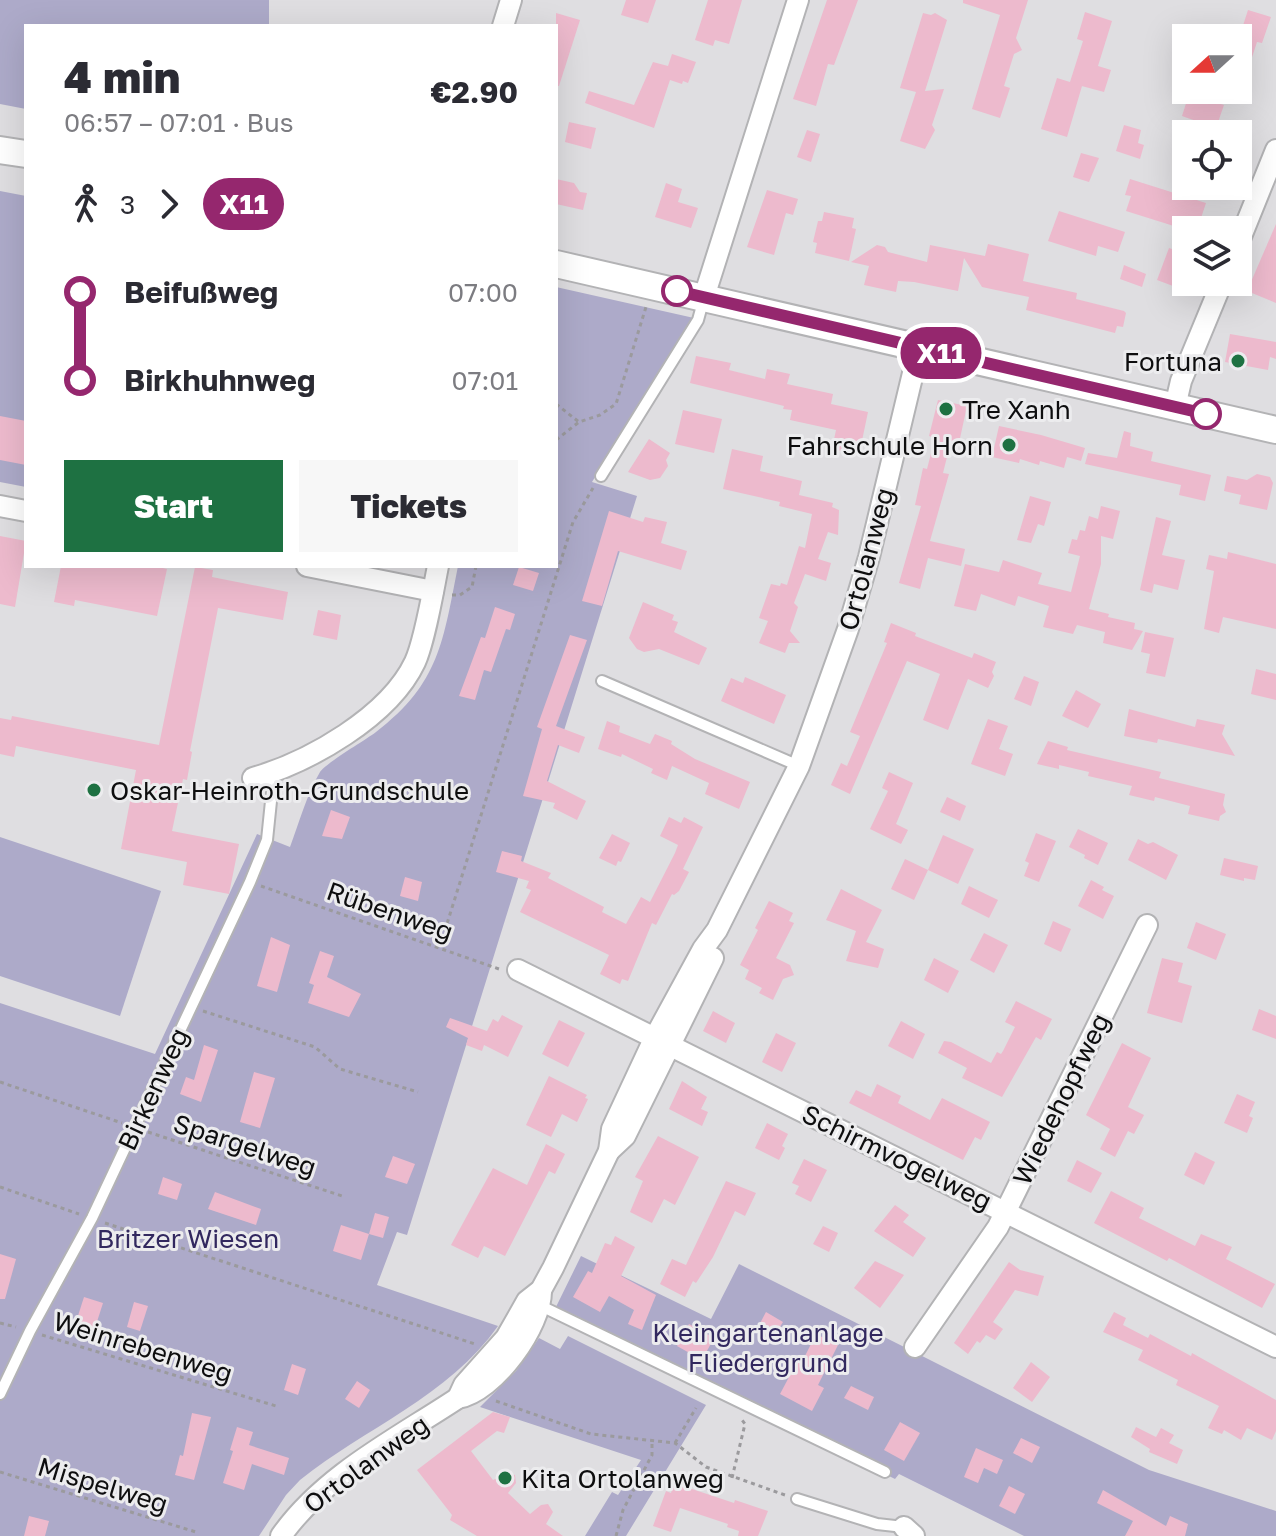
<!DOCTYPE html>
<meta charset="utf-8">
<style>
body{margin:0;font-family:"Golos Text",sans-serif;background:#f7f7f7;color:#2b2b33;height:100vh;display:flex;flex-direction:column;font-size:30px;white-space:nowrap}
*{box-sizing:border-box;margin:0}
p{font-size:26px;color:#7c7c81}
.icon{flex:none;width:44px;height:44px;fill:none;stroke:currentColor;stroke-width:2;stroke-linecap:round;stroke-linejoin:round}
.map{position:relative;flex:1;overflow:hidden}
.sheet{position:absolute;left:24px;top:24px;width:534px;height:544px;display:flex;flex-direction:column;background:#fff;border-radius:0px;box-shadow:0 8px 32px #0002}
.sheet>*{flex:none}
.badge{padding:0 16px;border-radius:26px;font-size:28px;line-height:52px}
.needle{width:52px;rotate:249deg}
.buttons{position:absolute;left:1172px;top:24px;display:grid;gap:16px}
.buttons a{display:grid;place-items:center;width:80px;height:80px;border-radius:0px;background:#fff;box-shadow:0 8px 32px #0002;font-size:40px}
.map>.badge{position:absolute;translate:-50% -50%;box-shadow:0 0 0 4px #fff}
.legs{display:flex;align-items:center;gap:12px;height:88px;padding:0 40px;font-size:26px}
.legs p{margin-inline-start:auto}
.summary{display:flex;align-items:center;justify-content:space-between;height:136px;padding:0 40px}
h1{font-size:44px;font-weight:800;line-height:60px}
.button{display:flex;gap:16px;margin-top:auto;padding:16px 40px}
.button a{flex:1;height:92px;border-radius:0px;background:#1e7142;color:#fff;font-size:32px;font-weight:800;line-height:92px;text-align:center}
.button a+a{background:#f7f7f7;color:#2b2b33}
ul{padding:0 40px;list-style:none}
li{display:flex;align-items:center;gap:28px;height:88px;font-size:30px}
li i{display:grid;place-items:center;width:12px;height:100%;margin:0 10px;background:currentColor}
li i::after{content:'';width:20px;height:20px;margin:-10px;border:6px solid;border-radius:50%;background:#fff}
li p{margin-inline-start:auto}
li:first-child i{background:linear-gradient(#0000 50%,currentColor 0)}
li:last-child i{background:linear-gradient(currentColor 50%,#0000 0)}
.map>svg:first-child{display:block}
.green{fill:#adaac9}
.building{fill:#edbacd}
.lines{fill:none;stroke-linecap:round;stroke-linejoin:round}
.service-casing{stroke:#b3b3b5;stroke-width:14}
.minor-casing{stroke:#b3b3b5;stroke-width:24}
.tertiary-casing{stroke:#b3b3b5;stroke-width:30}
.path{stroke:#9b9a9d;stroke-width:3;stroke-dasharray:4 4;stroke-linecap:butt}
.service{stroke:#fff;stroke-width:10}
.minor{stroke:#fff;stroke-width:20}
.tertiary{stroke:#fff;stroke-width:26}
.line-1-casing{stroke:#fff;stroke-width:18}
.line-1{stroke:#95276e;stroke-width:12}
.stop-1-dot{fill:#fff;stroke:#95276e;stroke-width:4}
.poi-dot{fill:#1e7142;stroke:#ececee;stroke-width:3}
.labels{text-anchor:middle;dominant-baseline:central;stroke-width:6;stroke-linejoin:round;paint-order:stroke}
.poi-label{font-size:26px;fill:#0e0e0f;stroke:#ececee;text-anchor:start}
.street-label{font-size:26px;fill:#0e0e0f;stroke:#ececee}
.park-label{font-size:26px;fill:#32285f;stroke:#ececee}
</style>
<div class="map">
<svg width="1276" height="1536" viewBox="0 0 1276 1536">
<rect width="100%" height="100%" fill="#dfdee1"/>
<g class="green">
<polygon points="0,0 269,0 269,26 26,26 26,109 0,104"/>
<polygon points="0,191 26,196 26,487 0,482"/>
<path d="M 556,287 L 694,318 L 592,482 L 637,496 L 407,1235 L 397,1232 L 377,1285 L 498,1326 C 449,1396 365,1428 300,1480 L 286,1495 L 259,1536 L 0,1536 L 0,1003 L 155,1054 L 257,834 L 290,847 C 299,823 307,794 320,772 C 326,763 364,741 376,732 C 440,683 443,641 458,566 L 556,566 Z"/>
<polygon points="0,837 161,891 120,1016 0,976"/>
<polygon points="581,1256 711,1319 739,1264 1149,1470 1276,1511 1276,1536 1024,1536 899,1474 895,1479 555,1309"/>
<polygon points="568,1336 706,1405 626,1536 585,1536 612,1492 618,1495 641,1460 480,1407 516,1371 539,1338 560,1349"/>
</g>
<g class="building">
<polygon points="626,0 656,0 648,23 621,15"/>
<polygon points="708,0 742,0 729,44 715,40 713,46 695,40"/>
<polygon points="827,0 858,0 834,65 828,64 816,106 793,99"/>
<polygon points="963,0 1028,0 1016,38 1022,50 1014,54 1004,86 1010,88 1000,118 972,109 1000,15 963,3"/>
<polygon points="1248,10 1271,17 1262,43 1257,42 1241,91 1238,91 1238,41"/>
<polygon points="1085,12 1112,21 1098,66 1111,70 1104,92 1078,85 1082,86 1067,137 1041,129 1057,78 1070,82 1083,41 1077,39"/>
<polygon points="556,13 580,20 559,86 556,86"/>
<polygon points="923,13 931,15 935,13 947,20 925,91 944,89 932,125 935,130 925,149 900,141 916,92 900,88"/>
<polygon points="672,54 696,62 688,83 683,81 682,84 670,80 654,128 585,103 589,91 634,105 653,62 668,66"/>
<polygon points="1189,94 1224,105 1216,128 1182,116"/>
<polygon points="569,122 596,128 591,149 565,142"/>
<polygon points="1124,125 1141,130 1138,143 1144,145 1140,159 1116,151"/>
<polygon points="807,130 820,134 811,162 797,157"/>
<polygon points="1081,153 1099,158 1089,182 1073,177"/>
<polygon points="556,179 574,183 580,192 587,193 583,210 556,204"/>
<polygon points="1130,179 1206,203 1197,230 1176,230 1177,227 1126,211 1131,196 1125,195"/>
<polygon points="666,183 682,189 678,202 698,208 691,228 655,217"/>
<polygon points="767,190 798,199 793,215 786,213 774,255 747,247"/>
<polygon points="1059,211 1125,232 1118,252 1098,246 1096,256 1048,241"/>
<polygon points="824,212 854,218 852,228 856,229 849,261 815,253 817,243 813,242 818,221 822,221"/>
<polygon points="1276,224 1276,303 1247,291"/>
<polygon points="988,244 1029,254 1023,281 1077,293 1076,299 1124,311 1126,313 1123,327 1117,326 1115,333 1026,310 1029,297 982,287 964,258 958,291 914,282 898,281 896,292 864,285 869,266 851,262 877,245 885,247 888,252 927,262 930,245 985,256"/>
<polygon points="1169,248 1186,254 1186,284 1176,280 1173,286 1157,280"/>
<polygon points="1124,265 1146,274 1142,287 1120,279"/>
<polygon points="1230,334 1276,342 1276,359 1270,357 1268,370 1225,362"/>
<polygon points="696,356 731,363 729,370 765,379 767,369 790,374 787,384 833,394 831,404 868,412 859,455 832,449 836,430 790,420 792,410 783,409 784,406 690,383"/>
<polygon points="938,400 967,406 959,443 951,441 943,473 949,474 930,541 965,549 961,566 928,558 920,589 899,583 921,506 915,505 923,468 927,469 935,438 929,436"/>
<polygon points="683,410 722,419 714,453 675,444"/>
<polygon points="0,416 26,421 26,465 0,460"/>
<polygon points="999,426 1041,435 1085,448 1081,461 1067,457 1064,468 1040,461 1039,465 1020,459 1019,463 992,457"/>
<polygon points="1124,431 1131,433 1130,446 1153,452 1151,461 1211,475 1205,501 1179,495 1181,485 1085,464 1088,453 1117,458"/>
<polygon points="649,439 670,453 666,460 668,466 660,478 650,480 628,472"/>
<polygon points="732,449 763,456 760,471 802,481 799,495 833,503 832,507 839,510 838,535 828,532 818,559 831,563 826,581 805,574 794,603 798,607 790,631 800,643 789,643 785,653 759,643 768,621 759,618 771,584 780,586 781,583 787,585 799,546 805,548 812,514 779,506 780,502 723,489"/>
<polygon points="1257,474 1270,477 1273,483 1267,510 1239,504 1241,495 1224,491 1227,476 1247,480"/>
<polygon points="1030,496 1051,502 1044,526 1038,524 1031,543 1017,540"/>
<polygon points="1101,506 1120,511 1113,539 1101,536 1101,564 1089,609 1109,614 1108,617 1135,623 1134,629 1143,631 1132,650 1103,643 1105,632 1077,625 1073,634 1043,627 1049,606 1018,596 1015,606 981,594 976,611 954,606 965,564 999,572 1003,560 1042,573 1038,584 1071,592 1080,556 1068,553 1072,539 1077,540 1080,530 1085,531 1089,516 1098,519"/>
<polygon points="609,511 643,522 645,517 667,522 661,543 687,551 681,570 618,551 602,606 582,601"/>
<polygon points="1156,517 1171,521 1162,555 1185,560 1178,590 1154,584 1152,593 1140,590"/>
<polygon points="0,536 26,541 15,607 0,604"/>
<polygon points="1228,552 1276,564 1276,629 1223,617 1219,633 1204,629 1214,571 1206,569 1209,555 1227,559"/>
<polygon points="61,566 154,566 167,569 157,616 75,600 74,606 54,602"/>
<polygon points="195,567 213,570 212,577 288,592 283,620 218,608 190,751 192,752 187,780 183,779 172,831 239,844 229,894 183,885 187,862 121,849 136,770 16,746 14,757 0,754 0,718 11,720 12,716 159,745"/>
<polygon points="519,567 539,573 533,591 513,585"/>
<polygon points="643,602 674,615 672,620 678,622 674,632 707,648 699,665 659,649 644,652 637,649 629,638"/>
<polygon points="495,607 515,614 510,630 506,629 491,672 484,670 475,700 459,696 481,637 485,638"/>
<polygon points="318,610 341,615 337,640 313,635"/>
<polygon points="891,623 916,633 915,636 972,658 974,653 996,662 992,672 994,676 988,688 968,679 948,730 923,720 940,674 907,661 850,794 831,785 841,763 847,766 860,736 850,732 887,643 884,642"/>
<polygon points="1145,632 1174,638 1165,677 1146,673 1150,654 1141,652"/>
<polygon points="570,635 587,640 556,726 585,737 579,753 558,745 547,781 586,801 577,820 553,808 555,803 523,796 542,729 537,727"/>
<polygon points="1256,669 1276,674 1276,700 1251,694"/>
<polygon points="1024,676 1039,682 1031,706 1014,699"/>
<polygon points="745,677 786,695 774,724 721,701 731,678 743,683"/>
<polygon points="1076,690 1101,704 1088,728 1062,716"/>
<polygon points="1129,709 1195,727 1197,719 1225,725 1222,734 1235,756 1158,739 1157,743 1124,736"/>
<polygon points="988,719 1008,726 999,749 1013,754 1005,776 971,764"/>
<polygon points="607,721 620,726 619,732 650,744 655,734 672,741 671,744 695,759 750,782 739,809 705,794 709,783 672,766 667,780 651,773 653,769 622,754 621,757 598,749"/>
<polygon points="1048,741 1068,747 1067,750 1161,772 1159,778 1225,794 1223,805 1226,812 1220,816 1219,821 1188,814 1190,806 1155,797 1154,801 1129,795 1132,786 1088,776 1089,772 1059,765 1059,769 1037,764"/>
<polygon points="889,772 913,783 896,824 908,830 901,844 870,829 888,791 882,788"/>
<polygon points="947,797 966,806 960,821 940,812"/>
<polygon points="331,810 350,817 342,839 322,836"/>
<polygon points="669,817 681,823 684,817 703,827 683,869 689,872 679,891 674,895 672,894 656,925 652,923 628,981 622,979 620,984 600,974 609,955 520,912 531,890 526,888 529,881 496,872 502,851 522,856 521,861 551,873 548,878 604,907 602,912 626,924 641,897 650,902 675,853 678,845 660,836"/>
<polygon points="1078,829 1108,843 1098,865 1084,858 1085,855 1069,847"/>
<polygon points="1036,833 1056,841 1039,882 1024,876 1029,863 1025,861"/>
<polygon points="612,834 630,843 621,862 618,861 616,866 599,858"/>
<polygon points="943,835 974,849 958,884 928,870 914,900 891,889 905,859 928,870"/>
<polygon points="1138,839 1148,844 1153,842 1178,855 1166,880 1128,860"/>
<polygon points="1224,858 1258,866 1255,880 1244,878 1244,881 1220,875"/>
<polygon points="405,877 422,882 418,901 400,896"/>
<polygon points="1091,880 1104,887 1102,890 1114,896 1103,919 1078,906"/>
<polygon points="969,886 998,900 989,918 961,904"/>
<polygon points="841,889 882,910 866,942 884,949 878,968 846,961 856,931 826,920"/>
<polygon points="769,901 793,913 789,921 794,923 776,958 790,965 794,975 783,979 773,1000 759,993 762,988 745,979 749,970 740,965 758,930 755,928"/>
<polygon points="1053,921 1071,929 1061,952 1044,944"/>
<polygon points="1196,922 1226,934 1216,960 1187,948"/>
<polygon points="984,933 1008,945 994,973 970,960"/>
<polygon points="271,937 290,945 277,992 257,986"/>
<polygon points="320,951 334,956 327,977 361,994 349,1017 308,1003 314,985 309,983"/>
<polygon points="934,958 959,971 948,993 924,980"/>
<polygon points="1162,958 1183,963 1178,982 1192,986 1182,1023 1147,1013"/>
<polygon points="1016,1001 1052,1019 1041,1040 1036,1037 1002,1097 962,1078 967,1068 938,1053 944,1041 951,1042 991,1063 997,1052 1001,1054 1003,1051 1015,1027 1005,1022"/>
<polygon points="1259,1009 1276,1016 1276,1039 1252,1030"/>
<polygon points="713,1011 735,1023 726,1043 703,1031"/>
<polygon points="502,1015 523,1026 508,1057 484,1045 482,1051 466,1045 468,1038 446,1027 450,1018 487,1031 493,1019 498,1022"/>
<polygon points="559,1020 585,1033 568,1067 542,1054"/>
<polygon points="901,1021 925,1034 913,1059 888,1046"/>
<polygon points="776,1033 796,1043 782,1072 762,1062"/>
<polygon points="1122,1043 1151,1058 1128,1107 1144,1115 1134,1134 1128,1131 1115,1157 1100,1149 1110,1129 1086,1115"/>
<polygon points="204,1045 218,1050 201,1102 180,1094 186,1077 194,1080"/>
<polygon points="254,1072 275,1078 260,1128 240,1122"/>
<polygon points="549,1076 587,1095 585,1098 588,1099 577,1122 562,1114 551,1137 526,1125"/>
<polygon points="682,1081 707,1097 701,1109 708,1112 702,1126 669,1109"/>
<polygon points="877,1084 901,1096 898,1103 930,1120 942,1098 990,1122 981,1140 975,1137 963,1160 849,1103 856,1090 871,1097"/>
<polygon points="1237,1094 1255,1102 1249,1116 1253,1118 1247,1133 1224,1123"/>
<polygon points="767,1123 788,1134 782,1146 785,1148 779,1160 755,1148"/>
<polygon points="658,1136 699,1157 675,1205 664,1199 652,1223 630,1212 643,1181 635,1177"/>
<polygon points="546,1144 565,1154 555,1174 549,1171 505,1256 484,1246 478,1258 451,1245 493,1168 527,1185"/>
<polygon points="1195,1152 1215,1162 1204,1185 1184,1175"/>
<polygon points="393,1156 415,1164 407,1184 385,1177"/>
<polygon points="804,1159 827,1170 811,1202 795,1194 799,1186 792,1183"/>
<polygon points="1077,1160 1102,1173 1091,1193 1067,1181"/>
<polygon points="163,1177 182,1184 177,1200 158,1194"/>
<polygon points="726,1181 756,1193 745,1216 735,1211 713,1257 696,1283 693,1281 685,1297 660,1284 672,1259 686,1265"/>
<polygon points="1111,1191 1144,1208 1139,1218 1195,1246 1201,1234 1232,1247 1226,1259 1275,1284 1262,1308 1169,1258 1167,1261 1094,1223"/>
<polygon points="215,1192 261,1209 256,1225 208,1209"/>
<polygon points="895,1205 909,1215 903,1222 926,1238 913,1257 874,1231"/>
<polygon points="375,1213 389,1217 383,1238 369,1234"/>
<polygon points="341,1225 369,1234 361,1260 333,1251"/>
<polygon points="823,1226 838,1233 829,1252 813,1244"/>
<polygon points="615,1236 635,1247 621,1276 656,1295 642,1330 628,1324 634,1310 609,1296 600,1312 573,1297 588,1271 592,1273 605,1243 611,1245"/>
<polygon points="0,1254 16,1259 5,1299 0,1299"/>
<polygon points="875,1261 904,1275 880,1308 854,1288"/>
<polygon points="1009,1262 1020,1270 1044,1276 1038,1296 1015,1290 993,1322 1003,1329 995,1340 986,1335 980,1343 977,1341 968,1354 954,1343"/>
<polygon points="84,1297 103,1303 95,1328 76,1322"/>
<polygon points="134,1302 148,1306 140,1331 127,1327"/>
<polygon points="766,1312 783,1322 773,1338 757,1329"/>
<polygon points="1114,1312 1126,1318 1123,1325 1148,1338 1150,1334 1191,1356 1192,1353 1276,1400 1276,1431 1272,1440 1247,1428 1241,1440 1224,1430 1222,1434 1208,1428 1219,1406 1176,1385 1178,1380 1138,1360 1143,1350 1103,1332"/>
<polygon points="689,1324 714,1338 702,1360 677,1346"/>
<polygon points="816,1334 838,1345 818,1385 824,1388 812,1411 780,1394 797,1362 801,1364"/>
<polygon points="1031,1362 1050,1377 1032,1402 1013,1388"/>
<polygon points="292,1364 306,1369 298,1395 284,1390"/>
<polygon points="357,1381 370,1390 359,1408 345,1399"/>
<polygon points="851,1386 874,1397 868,1410 844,1398"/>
<polygon points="493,1412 510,1417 504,1433 497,1431 471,1451 493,1480 508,1473 515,1475 516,1483 508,1493 530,1514 541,1505 548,1504 553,1512 546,1524 563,1536 477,1536 450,1520 452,1515 417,1470"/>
<polygon points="192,1413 211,1417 194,1480 175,1475 180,1455 183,1456"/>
<polygon points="900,1422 920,1433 904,1461 884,1450"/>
<polygon points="237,1427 253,1432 249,1445 289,1458 284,1475 252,1464 244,1490 223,1483 233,1451 230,1450"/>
<polygon points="1136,1427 1156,1437 1161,1428 1174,1435 1169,1443 1183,1450 1177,1464 1149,1452 1150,1449 1131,1437"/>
<polygon points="1021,1438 1040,1447 1032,1463 1013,1453"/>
<polygon points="976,1448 1003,1460 997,1474 984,1468 978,1483 964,1477"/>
<polygon points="674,1483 734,1503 735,1500 768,1511 758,1536 738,1536 739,1531 727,1527 728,1524 680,1508 671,1532 653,1526 666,1491 671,1493"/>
<polygon points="1009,1486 1025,1494 1015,1514 999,1506"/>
<polygon points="1103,1490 1166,1526 1170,1516 1188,1524 1185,1536 1125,1536 1133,1521 1097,1503"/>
<polygon points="29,1516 49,1521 45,1536 24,1536"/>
</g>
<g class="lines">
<defs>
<g id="service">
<polyline points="601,476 698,320 704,298"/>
<polyline points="602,681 799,766"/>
<polyline points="541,1306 885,1472"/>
<polyline points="0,1394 30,1331 92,1218 250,882 267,840 274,772"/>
<polyline points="797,1499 877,1524 904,1527"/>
</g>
<g id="minor">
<polyline points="503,26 511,0"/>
<polyline points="1238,244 1276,150"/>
<polyline points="704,297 798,0"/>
<polyline points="1175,407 1181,381 1222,282"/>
<polyline points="0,506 26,511"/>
<polyline points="307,566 433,591"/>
<path d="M 253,778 C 309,762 389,717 415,662 C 425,640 433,591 438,566"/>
<polyline points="518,970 1276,1347"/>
<polyline points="609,1151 625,1136 713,958"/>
<polyline points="915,1347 998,1227 1147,925"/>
<polyline points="458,1398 464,1385 506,1338 527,1301 541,1290 553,1268 609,1151 612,1129 655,1037 703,949 717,930 799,766 848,629 869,557 919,348"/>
<polyline points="904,1527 914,1536"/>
<path d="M 281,1536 C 324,1475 396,1439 458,1398 C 494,1392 542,1326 541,1290"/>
</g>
<g id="tertiary">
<polyline points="0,150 26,154"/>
<polyline points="556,264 1276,430"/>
</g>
</defs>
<use href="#service" class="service-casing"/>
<use href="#minor" class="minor-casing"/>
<use href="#tertiary" class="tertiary-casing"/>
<g class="path">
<polyline points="556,404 579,422"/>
<polyline points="556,440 579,422 600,415 616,404 646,307"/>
<polyline points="452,595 460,595 472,587 476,566"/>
<polyline points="261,886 499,969"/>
<polyline points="440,946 573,522 593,488"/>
<polyline points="203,1011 315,1047 340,1069 418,1092"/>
<polyline points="0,1082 122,1123"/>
<polyline points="148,1132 342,1196"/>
<polyline points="0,1187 79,1214"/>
<polyline points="105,1223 475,1344"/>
<polyline points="0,1323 16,1327"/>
<polyline points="42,1335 276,1406"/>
<polyline points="496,1401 591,1434 675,1443 706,1467 785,1495"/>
<polyline points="675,1443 696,1408"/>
<polyline points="0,1472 196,1532"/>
<polyline points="732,1478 745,1424 742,1420"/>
<polyline points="616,1536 623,1510 652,1455 652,1441"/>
</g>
<use href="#service" class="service"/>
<use href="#minor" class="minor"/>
<use href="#tertiary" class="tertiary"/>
</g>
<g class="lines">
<defs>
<polyline id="line-1" points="677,291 1206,414"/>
</defs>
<use href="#line-1" class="line-1-casing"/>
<use href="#line-1" class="line-1"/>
</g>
<g class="stop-1-dot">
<circle cx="677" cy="291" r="14"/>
<circle cx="1206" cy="414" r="14"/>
</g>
<g class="poi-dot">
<circle cx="1238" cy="361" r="8"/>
<circle cx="946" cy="409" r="8"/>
<circle cx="1009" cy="445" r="8"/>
<circle cx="94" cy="790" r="8"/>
<circle cx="505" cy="1478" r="8"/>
</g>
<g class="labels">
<g class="poi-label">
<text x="1222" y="361" text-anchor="end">Fortuna</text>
<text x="962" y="409">Tre Xanh</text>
<text x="993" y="445" text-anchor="end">Fahrschule Horn</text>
<text x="110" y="790">Oskar-Heinroth-Grundschule</text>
<text x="521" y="1478">Kita Ortolanweg</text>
</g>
<g class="street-label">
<text transform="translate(866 559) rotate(-75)">Ortolanweg</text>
<text transform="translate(390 911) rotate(19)">Rübenweg</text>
<text transform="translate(153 1089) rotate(-65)">Birkenweg</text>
<text transform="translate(1061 1099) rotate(-64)">Wiedehopfweg</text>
<text transform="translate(245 1145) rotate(18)">Spargelweg</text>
<text transform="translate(897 1157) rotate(26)">Schirmvogelweg</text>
<text transform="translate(143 1347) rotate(17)">Weinrebenweg</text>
<text transform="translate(366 1464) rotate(-36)">Ortolanweg</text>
<text transform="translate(103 1485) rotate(17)">Mispelweg</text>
</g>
<g class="park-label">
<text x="188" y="1238">Britzer Wiesen</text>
<text x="768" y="1332">Kleingartenanlage<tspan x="768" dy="30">Fliedergrund</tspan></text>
</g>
</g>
</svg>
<div class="buttons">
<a><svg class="needle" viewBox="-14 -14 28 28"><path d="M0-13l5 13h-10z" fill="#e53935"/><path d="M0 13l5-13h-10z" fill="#7c7c81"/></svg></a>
<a><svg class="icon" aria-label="locate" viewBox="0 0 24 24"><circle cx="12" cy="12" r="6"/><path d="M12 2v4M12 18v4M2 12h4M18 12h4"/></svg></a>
<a><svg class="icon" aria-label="layers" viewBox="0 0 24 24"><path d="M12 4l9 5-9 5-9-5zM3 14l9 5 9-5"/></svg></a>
</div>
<b class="badge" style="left:941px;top:353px;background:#95276e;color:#fff">X11</b>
<section class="sheet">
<div class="summary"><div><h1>4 min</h1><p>06:57 – 07:01 · Bus</p></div><b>€2.90</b></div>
<div class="legs"><svg class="icon" aria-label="walk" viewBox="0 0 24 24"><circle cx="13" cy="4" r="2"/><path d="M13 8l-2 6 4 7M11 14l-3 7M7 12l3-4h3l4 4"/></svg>3<svg class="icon" aria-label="forward" viewBox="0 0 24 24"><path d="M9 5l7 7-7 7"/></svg><b class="badge" style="background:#95276e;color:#fff">X11</b></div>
<ul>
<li><i style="color:#95276e"></i><b>Beifußweg</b><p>07:00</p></li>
<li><i style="color:#95276e"></i><b>Birkhuhnweg</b><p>07:01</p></li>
</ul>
<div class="button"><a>Start</a><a>Tickets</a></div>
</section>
</div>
